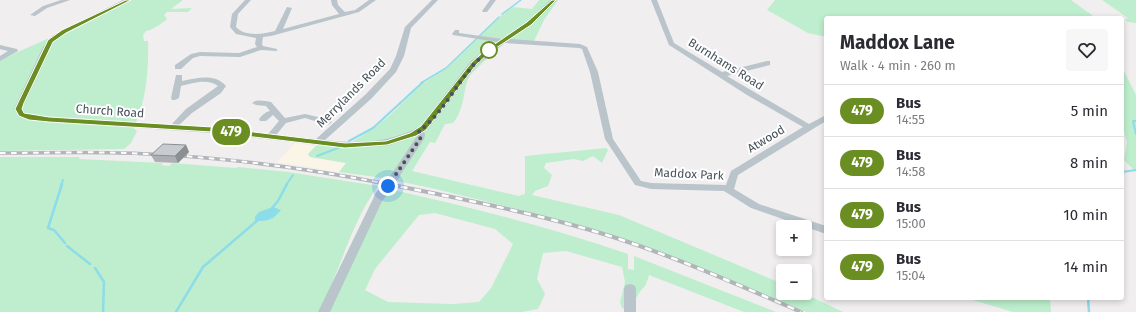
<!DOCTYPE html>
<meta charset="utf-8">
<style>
body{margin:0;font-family:"Fira Sans",sans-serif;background:#f7f7f7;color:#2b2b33;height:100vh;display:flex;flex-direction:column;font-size:15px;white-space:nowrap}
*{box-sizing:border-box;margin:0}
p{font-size:13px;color:#7c7c81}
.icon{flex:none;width:22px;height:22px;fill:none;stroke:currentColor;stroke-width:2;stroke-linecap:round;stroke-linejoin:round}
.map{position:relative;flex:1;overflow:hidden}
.details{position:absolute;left:824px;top:16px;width:300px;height:284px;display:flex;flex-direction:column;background:#fff;border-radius:4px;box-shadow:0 2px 6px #0003}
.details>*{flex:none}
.badge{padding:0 8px;border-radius:13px;font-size:14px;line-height:26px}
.buttons{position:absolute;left:776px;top:220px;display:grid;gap:8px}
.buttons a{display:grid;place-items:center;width:36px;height:36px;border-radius:4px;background:#fff;box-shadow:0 2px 6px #0003;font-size:20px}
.you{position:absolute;width:20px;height:20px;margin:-10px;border:3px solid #fff;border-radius:50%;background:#1a73e8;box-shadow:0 0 0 6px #1a73e833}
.map>.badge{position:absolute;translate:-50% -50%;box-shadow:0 0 0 2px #fff}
.round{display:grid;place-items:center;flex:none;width:42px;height:42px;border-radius:4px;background:#f7f7f7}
.headline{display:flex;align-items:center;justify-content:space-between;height:68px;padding:0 16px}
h1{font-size:19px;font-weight:700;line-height:30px}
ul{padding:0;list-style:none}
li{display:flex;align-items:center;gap:12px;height:52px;padding:0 16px;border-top:1px solid #e1e1e2}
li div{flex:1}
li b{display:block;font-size:15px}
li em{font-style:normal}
li .badge{min-width:44px;font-weight:700;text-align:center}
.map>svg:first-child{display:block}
.commercial{fill:#fbf5e8}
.green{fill:#beeecd;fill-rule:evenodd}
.water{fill:#8cdce9}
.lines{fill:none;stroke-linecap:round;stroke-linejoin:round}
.stream-far2{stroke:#8cdce9;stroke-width:1.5}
.stream-far1{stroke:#8cdce9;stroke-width:2}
.stream{stroke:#8cdce9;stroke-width:2.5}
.minor{fill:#bac4cb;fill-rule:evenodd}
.rail-far1-casing{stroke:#b1b4b9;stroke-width:3.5}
.rail-casing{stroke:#b1b4b9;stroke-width:4}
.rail-far1{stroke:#fff;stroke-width:2;stroke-dasharray:5.5;stroke-linecap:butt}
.rail{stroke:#fff;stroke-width:2.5;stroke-dasharray:7;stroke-linecap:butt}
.minor-bridge-far1{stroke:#bac4cb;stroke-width:8}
.minor-bridge{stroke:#bac4cb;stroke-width:10}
.wall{fill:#acafb4}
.shaded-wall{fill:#8c8f92}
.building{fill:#c8ccd1;stroke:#8c8f92}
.line{fill:#6b8e23;stroke:#fff}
.walk{stroke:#47535b;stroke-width:4;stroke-dasharray:0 7.2}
.stop-dot{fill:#fff;stroke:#6b8e23;stroke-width:2}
.labels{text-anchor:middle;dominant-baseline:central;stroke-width:4;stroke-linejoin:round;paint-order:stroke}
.street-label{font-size:12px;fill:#47535b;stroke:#fff}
</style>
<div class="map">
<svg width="1136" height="312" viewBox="0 0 1136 312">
<rect width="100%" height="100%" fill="#f1eeef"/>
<polygon class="commercial" points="295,143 315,146 308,154 310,157 346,163 339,172 277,162"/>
<g class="green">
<path d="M 131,0 L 183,0 L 171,9 L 192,8 L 188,12 L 167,12 L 164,15 L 167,19 C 161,24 153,30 146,31 L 143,35 L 144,41 L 148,41 C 149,67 146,106 133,128 L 137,131 L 131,143 L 124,149 L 0,151 L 0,60 L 47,39 L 58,38 Z"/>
<path d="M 539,0 L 558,0 L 544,20 L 534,41 L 503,43 L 470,75 C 462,90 466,107 453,123 L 445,124 L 435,143 L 430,142 L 412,171 L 519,196 L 525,194 L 525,156 L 606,148 L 608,150 L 602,163 L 593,156 L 583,161 L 574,159 L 546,163 L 544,168 L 552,175 L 548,186 L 535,191 L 532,195 L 619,215 L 783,284 L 783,293 L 803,293 L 843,312 L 806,312 L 727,279 L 607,234 L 517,209 L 431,188 L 383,178 L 339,172 L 346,163 L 310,157 L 308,154 L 317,145 L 342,148 L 373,129 L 389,116 L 422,84 L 446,69 L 503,14 L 513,7 L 532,9 Z"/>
<polygon points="775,0 1071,0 1096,18 826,18 826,37 808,33 767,10"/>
<polygon points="1102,0 1136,0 1136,23 1128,22 1125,20 1128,18"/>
<polygon points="1122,67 1136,95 1136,172 1124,160 1127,142 1122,124"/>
<path d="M 0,157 L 80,157 L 79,159 L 163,163 L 161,165 L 169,166 L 172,163 L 236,168 L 238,167 L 288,172 L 378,186 C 351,223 340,271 319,312 L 0,312 Z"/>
<path d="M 389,189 C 470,207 549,227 628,254 L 628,269 L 634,270 L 634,256 L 776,312 L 744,312 L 649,275 C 645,290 644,285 638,295 C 634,301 636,304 630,312 L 622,308 L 620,302 L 625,282 L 622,267 L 566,251 L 543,253 L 537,279 L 545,294 L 538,309 L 522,312 L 329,312 L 375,212 ZM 435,213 L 495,229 L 513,244 L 491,288 L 479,302 L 453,304 L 388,302 L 365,290 L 375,269 L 419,215 Z"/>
<polygon points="966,298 1050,298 1051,312 1013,312"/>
</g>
<path class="water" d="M 273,207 L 281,210 C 273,220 268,221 255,221 L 255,217 L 259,212 Z"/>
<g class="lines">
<g class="stream-far2">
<polyline points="502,14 521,0"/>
<polyline points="421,83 446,68 499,17"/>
</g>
<g class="stream-far1">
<polyline points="1136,121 1133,121 1136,134"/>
<polyline points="349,141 373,128 423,82"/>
<polyline points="317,156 338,148"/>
<polyline points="1122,172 1136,170"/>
<polyline points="61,185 63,180"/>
<polyline points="286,185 293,175"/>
</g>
<g class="stream">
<polyline points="62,184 48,228 54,230 65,243"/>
<polyline points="272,208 278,201 287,184"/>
<polyline points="67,246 90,264"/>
<polyline points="95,268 104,282 103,312"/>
<polyline points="1088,298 1089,312"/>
<polyline points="176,312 203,267 258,220"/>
</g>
<g class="minor">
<polygon points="61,0 70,0 47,8 35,16 30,15 43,6"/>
<path d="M 123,0 L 131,0 L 56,38 L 51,47 L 22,109 C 25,114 30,115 36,116 L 171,125 L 186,109 L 218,86 C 208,78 192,83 181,86 L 179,98 L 175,100 L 172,100 L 171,98 L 176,75 L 182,75 L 182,81 C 197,78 215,73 226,86 L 221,93 L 192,113 L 179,125 L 268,134 L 279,121 L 273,115 L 266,121 L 260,121 L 259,119 C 262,115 265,112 270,111 L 266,106 L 256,105 L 252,103 C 256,99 265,101 271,102 L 285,118 L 305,114 L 331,120 L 332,122 L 328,125 L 305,118 L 286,123 L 276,135 L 316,139 L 366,94 L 390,69 L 396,56 L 405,27 L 432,0 L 438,0 L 411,28 L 404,56 L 396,72 L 372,98 L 325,140 C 360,144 389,143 421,126 L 471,61 L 497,42 L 453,35 L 452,34 L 455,30 L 459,30 L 459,33 L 502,39 L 527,23 L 550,0 L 557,0 L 531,25 L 510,39 L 580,44 L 587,47 L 598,72 L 613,139 L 641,181 L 651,183 L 726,185 L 731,171 L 803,127 L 747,95 L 669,45 L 651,0 L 657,0 L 674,43 L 722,72 L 767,61 L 770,61 L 770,65 L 727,76 L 809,124 L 826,115 L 826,121 L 738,175 L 734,189 L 759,204 L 826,226 L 826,234 L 751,208 L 724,191 L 651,189 L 635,185 L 605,139 L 590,72 L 582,49 L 579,48 L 505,43 L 477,65 L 427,130 L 424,132 L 425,135 L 424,139 L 399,177 L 396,178 L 391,175 L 417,136 L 387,146 L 345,148 L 212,133 L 36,121 C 26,120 20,118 14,109 L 43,47 L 52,36 Z"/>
<path d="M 245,0 L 251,0 L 238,14 L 236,27 C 245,37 263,34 275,31 L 287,7 L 292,8 L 283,29 L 339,14 L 332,5 L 331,0 L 337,0 L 338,5 L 345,12 L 355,10 L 369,0 L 376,0 L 359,12 L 271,36 L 263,37 L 262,44 L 263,46 L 277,49 L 277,51 L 261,50 L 240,57 L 200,56 L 193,58 L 181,69 L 175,69 L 175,65 L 191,54 L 200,52 L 239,53 L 257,47 L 255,44 L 256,38 L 236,34 L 230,27 L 232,14 Z"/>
<polygon points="490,0 496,0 487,12 483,12 482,11"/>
<polygon points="0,45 17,49 18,51 0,61 0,56 8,51 0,49"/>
<polygon points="379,194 384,197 330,312 318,312 374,197"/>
<polygon points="630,284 634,285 636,288 636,312 624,312 624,288 626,285"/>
</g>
<defs>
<path id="rail-far1" d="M 0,153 C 50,153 99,151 149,154 C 231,158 312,169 392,185"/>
<path id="rail" d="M 387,184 C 457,198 529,212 597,232 C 667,253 734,283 801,312"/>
</defs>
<use href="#rail-far1" class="rail-far1-casing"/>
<use href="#rail" class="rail-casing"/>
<use href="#rail-far1" class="rail-far1"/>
<use href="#rail" class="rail"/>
<polyline class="minor-bridge-far1" points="388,185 396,175"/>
<polyline class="minor-bridge" points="379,197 389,184"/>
</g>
<polygon class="wall" points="186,145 189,152 178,163 155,162 151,155"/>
<polygon class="shaded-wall" points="186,145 189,152 178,163 175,156"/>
<polygon class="building" points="163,144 186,145 175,156 151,155"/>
<polygon class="line" points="126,0 131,0 66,33 53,42 24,103 22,109 24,113 49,117 212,127 345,143 386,141 410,133 421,126 472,62 486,50 527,22 552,0 556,0 531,25 490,52 476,65 426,130 416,136 387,145 345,148 212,132 49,122 29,120 19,116 15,109 48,40 62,30"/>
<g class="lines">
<path class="walk" d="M 388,186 L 420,139 L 421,136 L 419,131 C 446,112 460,73 489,50"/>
</g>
<circle class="stop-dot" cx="489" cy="50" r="8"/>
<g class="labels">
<g class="street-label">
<text transform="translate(726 64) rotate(32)">Burnhams Road</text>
<text transform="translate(351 93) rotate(-45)">Merrylands Road</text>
<text transform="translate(110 111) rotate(4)">Church Road</text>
<text transform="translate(766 139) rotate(-31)">Atwood</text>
<text transform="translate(689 174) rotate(3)">Maddox Park</text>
</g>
</g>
</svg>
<div class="buttons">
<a>+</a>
<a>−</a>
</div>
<div class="you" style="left:388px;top:186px"></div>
<b class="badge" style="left:231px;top:132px;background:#6b8e23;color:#fff">479</b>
<section class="details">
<div class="headline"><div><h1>Maddox Lane</h1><p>Walk · 4 min · 260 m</p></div><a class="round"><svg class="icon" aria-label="heart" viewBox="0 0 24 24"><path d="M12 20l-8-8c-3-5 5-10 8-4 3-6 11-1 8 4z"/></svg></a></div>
<ul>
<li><span class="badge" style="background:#6b8e23;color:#fff">479</span><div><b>Bus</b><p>14:55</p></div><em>5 min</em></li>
<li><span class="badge" style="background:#6b8e23;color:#fff">479</span><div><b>Bus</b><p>14:58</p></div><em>8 min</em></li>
<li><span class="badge" style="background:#6b8e23;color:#fff">479</span><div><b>Bus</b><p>15:00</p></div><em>10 min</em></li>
<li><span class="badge" style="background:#6b8e23;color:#fff">479</span><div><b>Bus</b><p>15:04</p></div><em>14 min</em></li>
</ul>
</section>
</div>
